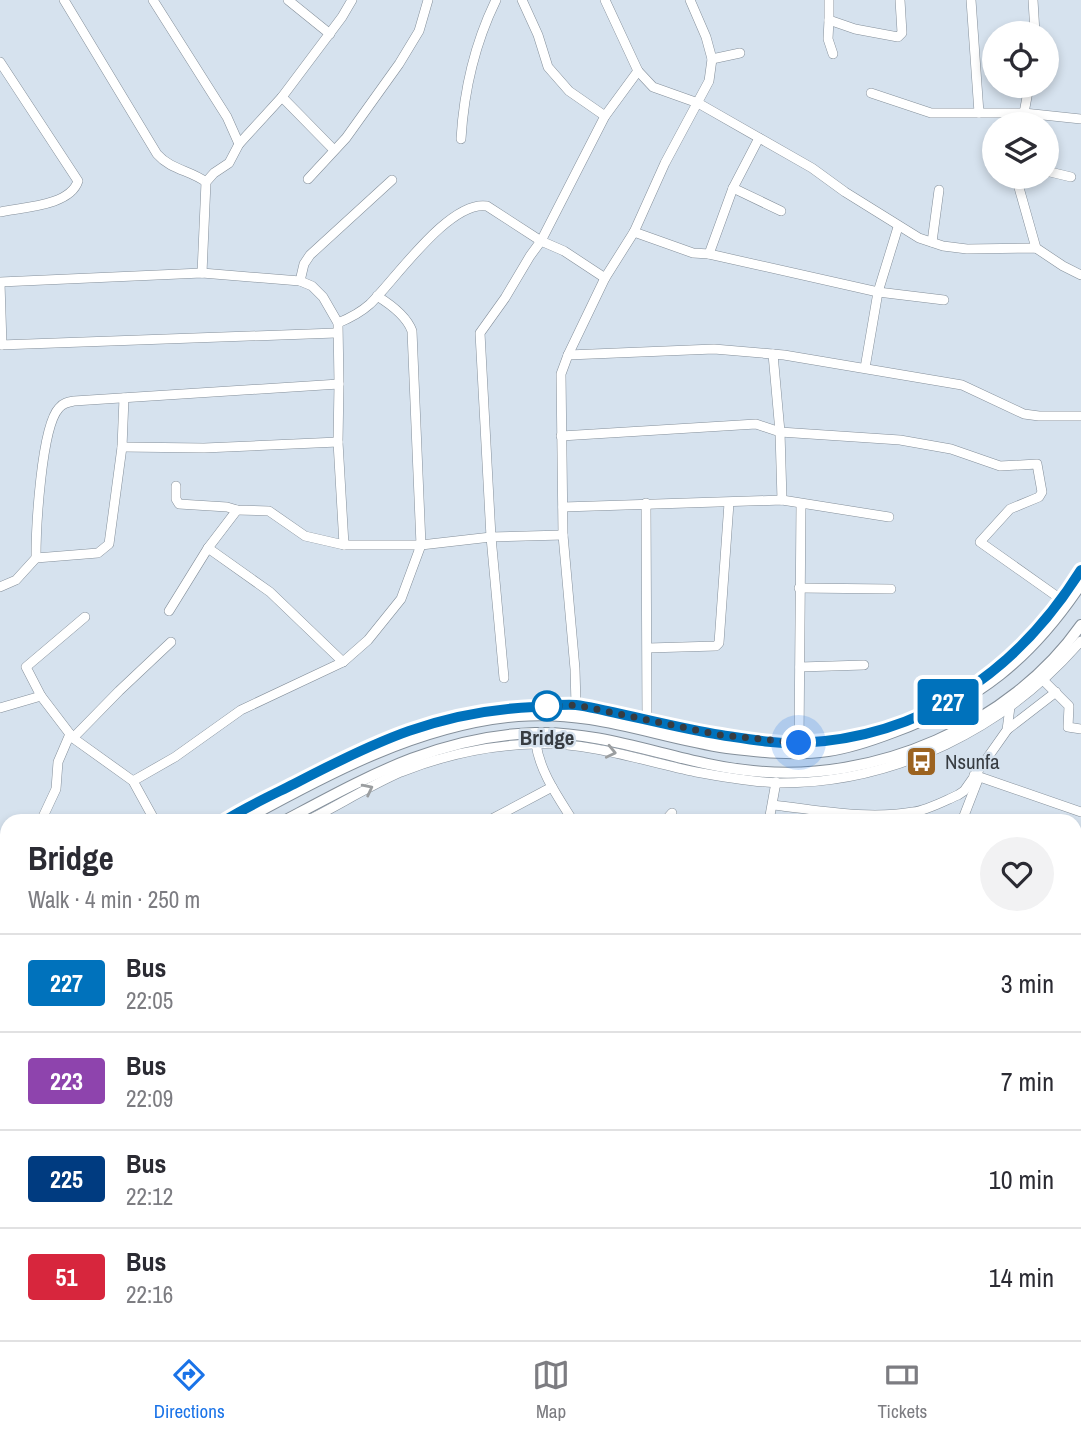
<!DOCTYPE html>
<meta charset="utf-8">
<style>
body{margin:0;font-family:"Archivo Narrow",sans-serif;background:#f2f2f3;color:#2b2b33;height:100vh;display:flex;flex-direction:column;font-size:26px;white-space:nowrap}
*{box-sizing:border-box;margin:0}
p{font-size:23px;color:#7c7c81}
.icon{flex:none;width:38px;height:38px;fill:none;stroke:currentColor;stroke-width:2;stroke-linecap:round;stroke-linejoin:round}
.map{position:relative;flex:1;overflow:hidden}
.drawer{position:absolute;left:0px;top:814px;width:1082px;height:527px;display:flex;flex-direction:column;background:#fff;border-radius:21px 21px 0 0;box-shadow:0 4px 10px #0003}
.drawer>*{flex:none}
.badge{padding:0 14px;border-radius:5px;font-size:24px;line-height:46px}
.fabs{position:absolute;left:982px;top:21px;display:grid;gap:14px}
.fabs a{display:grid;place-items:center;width:77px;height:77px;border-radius:50%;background:#fff;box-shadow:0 4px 10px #0003;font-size:35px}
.you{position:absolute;width:35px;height:35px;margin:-18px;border:5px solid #fff;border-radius:50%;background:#1a73e8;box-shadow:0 0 0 10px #1a73e833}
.map>.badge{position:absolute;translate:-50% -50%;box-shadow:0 0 0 4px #fff}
.round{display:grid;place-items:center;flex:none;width:74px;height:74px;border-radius:37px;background:#f2f2f3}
.head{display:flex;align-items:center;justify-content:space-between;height:119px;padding:0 28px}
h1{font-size:33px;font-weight:800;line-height:52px}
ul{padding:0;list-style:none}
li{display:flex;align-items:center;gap:21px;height:98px;padding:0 28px;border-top:2px solid #e1e1e2}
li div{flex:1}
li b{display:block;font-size:26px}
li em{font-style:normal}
li .badge{min-width:77px;font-weight:700;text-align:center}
.dock{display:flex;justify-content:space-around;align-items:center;height:98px;border-top:2px solid #e1e1e2;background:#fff;font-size:19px;color:#7c7c81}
.dock a{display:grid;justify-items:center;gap:4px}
.dock .on{color:#1a73e8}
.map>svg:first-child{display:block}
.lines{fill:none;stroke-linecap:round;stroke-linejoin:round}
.minor-casing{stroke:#848f9a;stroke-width:10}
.major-casing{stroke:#848f9a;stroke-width:12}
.minor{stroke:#fff;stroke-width:9}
.major{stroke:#fff;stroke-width:10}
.oneway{stroke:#9b9ea0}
.line-casing{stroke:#fff;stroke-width:16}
.line{stroke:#0072bc;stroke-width:10}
.walk{stroke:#373c41;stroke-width:7;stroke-dasharray:0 12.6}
.stop-dot{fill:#fff;stroke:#0072bc;stroke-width:3.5}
.labels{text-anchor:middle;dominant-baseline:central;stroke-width:5;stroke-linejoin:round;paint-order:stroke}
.stop-label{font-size:21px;font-weight:bold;fill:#373c41;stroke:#d6e2ee}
.poi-label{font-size:21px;fill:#373c41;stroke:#d6e2ee;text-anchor:start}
</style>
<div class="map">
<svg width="1081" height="1340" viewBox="0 0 1081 1340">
<rect width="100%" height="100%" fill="#d6e2ee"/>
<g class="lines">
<defs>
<g id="minor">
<path d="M 64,0 L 157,154 C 171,170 190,170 206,182"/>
<polyline points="153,0 227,117 239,144"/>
<polyline points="288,0 330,34"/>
<polyline points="522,0 538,35 548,67 569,91 605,116"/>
<polyline points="605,0 638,71 653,87 698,103 812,168 845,192 919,238 943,246 967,249 1036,248 1063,266 1081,275"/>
<polyline points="829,0 829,20 855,29 898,37 902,33 900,0"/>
<polyline points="971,0 979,113"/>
<polyline points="1033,0 1035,33"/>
<polyline points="829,20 828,39 833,54"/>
<polyline points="712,59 740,53"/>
<path d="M 0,62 L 78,181 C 70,206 23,207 0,212"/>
<polyline points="871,93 931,113 1024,113 1081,119"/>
<polyline points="282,97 334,150"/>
<polyline points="1024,113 1029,86"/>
<path d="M 461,139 C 464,89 474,45 496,0"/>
<polyline points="1046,171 1071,177"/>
<polyline points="1016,177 1036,248"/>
<polyline points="308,179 346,138 399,64 419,31 428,0"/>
<polyline points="733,188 781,211"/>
<polyline points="634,232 693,253 709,254 878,292 944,300"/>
<polyline points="932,242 939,190"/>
<polyline points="709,254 733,188 759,138"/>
<polyline points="202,273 206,182 214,173 229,163 239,144 282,97 342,17 352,0"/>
<polyline points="300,281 304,264 310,255 392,180"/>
<polyline points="0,282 202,273 300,281 312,286 323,297 338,323 339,384 338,442 344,545"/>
<polyline points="0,283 2,345"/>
<path d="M 338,323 C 350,318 360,313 370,304 C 395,280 449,200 487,206 L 541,241 L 564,251 L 605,278"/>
<polyline points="0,345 336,333"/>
<polyline points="773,354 780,432 782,500"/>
<polyline points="568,355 714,349 784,355 962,385 1024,414 1039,416 1081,416"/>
<polyline points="865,368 878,292 898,227"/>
<polyline points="561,436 756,424 780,432 900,440 951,449 1000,466 1037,464 1042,492 1039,497 1010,509 980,542 1062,600"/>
<polyline points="122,447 204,448 338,442"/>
<polyline points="176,486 176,499 179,504 227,507 237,510 269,511 305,536 344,545 421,545 491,537 563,535"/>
<polyline points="646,503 647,719"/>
<polyline points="563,507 782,500 889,517"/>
<polyline points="208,548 270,592 343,662"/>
<polyline points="36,558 98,553 109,544 122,447 124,398"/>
<path d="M 0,587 L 16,580 L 36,558 C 36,529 41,427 59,408 C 63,403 68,402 74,401 L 339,384"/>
<polyline points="799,588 891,589"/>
<polyline points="169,611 208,548 237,510"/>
<polyline points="85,617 26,667 41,696 73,738 133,781 155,821"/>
<polyline points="648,648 716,646 719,643 729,503"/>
<polyline points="800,667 864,665"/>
<polyline points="504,678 491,537 480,333 505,298 530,256 541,241 605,116 638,71"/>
<polyline points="1043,680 1069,706 1068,727 1081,729"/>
<polyline points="576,705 575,669 563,535 561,374 568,355 605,278 634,232 665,163 709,81 712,59 706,37 690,0"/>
<polyline points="0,708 41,696"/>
<polyline points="1008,729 1056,692"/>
<polyline points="73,738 119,691 171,642"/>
<polyline points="799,743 801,504"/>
<path d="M 536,744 C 540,772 558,797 573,821"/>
<polyline points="974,775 1081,812"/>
<path d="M 133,781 L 175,757 L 241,710 L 343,662 L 368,640 L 401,599 L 421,545 L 412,331 C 407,317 390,304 377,296"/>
<path d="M 773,805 C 819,810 866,820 913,812 C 928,810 944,801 958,795 L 964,791 L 1007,730 L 1010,707"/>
<polyline points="41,821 56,789 58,762 70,734"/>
<path d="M 223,821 C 246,807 270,796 294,784 C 376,741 439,711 534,707 C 547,706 562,704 576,705 C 588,706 600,710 612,712 C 648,720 685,730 721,735 C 747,739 774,744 800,743 C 922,739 1018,671 1081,570"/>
<path d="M 307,821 C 339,805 369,786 401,772 C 444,755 489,745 535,744 C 590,742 643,761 696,772 C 723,777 752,782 780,783 C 896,783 1006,728 1081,641"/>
<polyline points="488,821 552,787"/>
<polyline points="665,821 672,813"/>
<polyline points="769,821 776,782"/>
<polyline points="962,821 979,777"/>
<polyline points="0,914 7,898"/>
<polyline points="1074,916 1081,917"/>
<polyline points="1074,964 1081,932"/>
<polyline points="0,970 7,964"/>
<polyline points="0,1031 7,1020"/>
<polyline points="1074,1039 1081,1042"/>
<polyline points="0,1100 7,1103"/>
<polyline points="1074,1152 1081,1153"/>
<polyline points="1074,1266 1076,1277 1079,1282"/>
<polyline points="0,1300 7,1283"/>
<polyline points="424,1334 437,1340"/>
<polyline points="772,1334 780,1340"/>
<polyline points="871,1334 873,1336"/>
<polyline points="947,1334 949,1340"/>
<polyline points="161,1340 165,1334"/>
<polyline points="266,1340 269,1334"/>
<polyline points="455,1340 461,1334"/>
</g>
<g id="major">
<path d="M 242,821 C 327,774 420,724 518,716 C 596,710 654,737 727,748 C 760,752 795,756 828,751 C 850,748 873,740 894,732 C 978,701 1031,659 1081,584"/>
<path d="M 284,821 C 367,777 438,736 535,733 C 610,731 679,764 753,771 C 874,784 1011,725 1081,625"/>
<polyline points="0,983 7,976"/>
<polyline points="0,1013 7,1003"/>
</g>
</defs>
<use href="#minor" class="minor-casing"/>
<use href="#major" class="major-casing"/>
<use href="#minor" class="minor"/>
<use href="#major" class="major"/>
</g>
<defs><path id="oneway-chevron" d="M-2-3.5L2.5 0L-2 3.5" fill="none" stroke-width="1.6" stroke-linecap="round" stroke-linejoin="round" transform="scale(1.75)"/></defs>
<g class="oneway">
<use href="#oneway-chevron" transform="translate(611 752) rotate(13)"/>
<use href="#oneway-chevron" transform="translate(368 789) rotate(-27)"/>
</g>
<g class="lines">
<defs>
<path id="line" d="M 224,821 C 246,807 270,796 294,784 C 376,741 439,711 534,707 C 547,706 562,704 576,705 C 586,706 597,709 607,711 C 645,719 683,729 721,735 C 747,739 774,744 800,743 C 922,738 1018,671 1081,570"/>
</defs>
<use href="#line" class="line-casing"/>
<use href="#line" class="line"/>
<polyline class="walk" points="547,706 576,705 720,735 799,743"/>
</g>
<defs>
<symbol id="bus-square" viewBox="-11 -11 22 22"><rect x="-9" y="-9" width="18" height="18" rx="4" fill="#9c6320" stroke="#d6e2ee"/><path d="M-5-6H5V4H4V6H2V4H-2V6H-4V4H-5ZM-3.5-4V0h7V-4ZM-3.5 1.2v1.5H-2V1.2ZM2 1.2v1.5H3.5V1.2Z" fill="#fff"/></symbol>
</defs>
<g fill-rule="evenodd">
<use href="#bus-square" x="904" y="744" width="35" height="35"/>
</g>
<circle class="stop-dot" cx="547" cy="706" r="14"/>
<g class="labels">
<g class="stop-label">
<text x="547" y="737">Bridge</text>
</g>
<g class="poi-label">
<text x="945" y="761">Nsunfa</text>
</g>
</g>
</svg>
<div class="fabs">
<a><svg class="icon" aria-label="locate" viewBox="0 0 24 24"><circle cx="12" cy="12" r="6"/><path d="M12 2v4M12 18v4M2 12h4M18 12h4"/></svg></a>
<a><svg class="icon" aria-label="layers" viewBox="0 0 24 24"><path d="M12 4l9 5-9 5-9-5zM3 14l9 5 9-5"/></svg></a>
</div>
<div class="you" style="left:799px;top:743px"></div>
<b class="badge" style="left:948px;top:702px;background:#0072bc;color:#fff">227</b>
<section class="drawer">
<div class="head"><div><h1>Bridge</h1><p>Walk · 4 min · 250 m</p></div><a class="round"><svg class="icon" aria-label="heart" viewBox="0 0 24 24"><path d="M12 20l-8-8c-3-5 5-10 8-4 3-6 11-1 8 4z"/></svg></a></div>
<ul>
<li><span class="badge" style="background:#0072bc;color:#fff">227</span><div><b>Bus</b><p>22:05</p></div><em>3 min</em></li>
<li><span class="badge" style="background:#8e44ad;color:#fff">223</span><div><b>Bus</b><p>22:09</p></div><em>7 min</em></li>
<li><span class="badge" style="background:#003b80;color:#fff">225</span><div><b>Bus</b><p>22:12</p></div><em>10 min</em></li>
<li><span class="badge" style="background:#d7263d;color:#fff">51</span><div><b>Bus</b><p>22:16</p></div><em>14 min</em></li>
</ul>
</section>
</div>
<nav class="dock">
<a class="on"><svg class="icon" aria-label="directions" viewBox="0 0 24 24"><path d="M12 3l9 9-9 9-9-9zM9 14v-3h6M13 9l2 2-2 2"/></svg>Directions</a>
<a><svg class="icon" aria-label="map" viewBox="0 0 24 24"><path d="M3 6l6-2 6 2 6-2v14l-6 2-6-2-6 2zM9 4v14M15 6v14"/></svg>Map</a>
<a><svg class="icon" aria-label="tickets" viewBox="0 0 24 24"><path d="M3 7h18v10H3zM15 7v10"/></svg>Tickets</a>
</nav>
